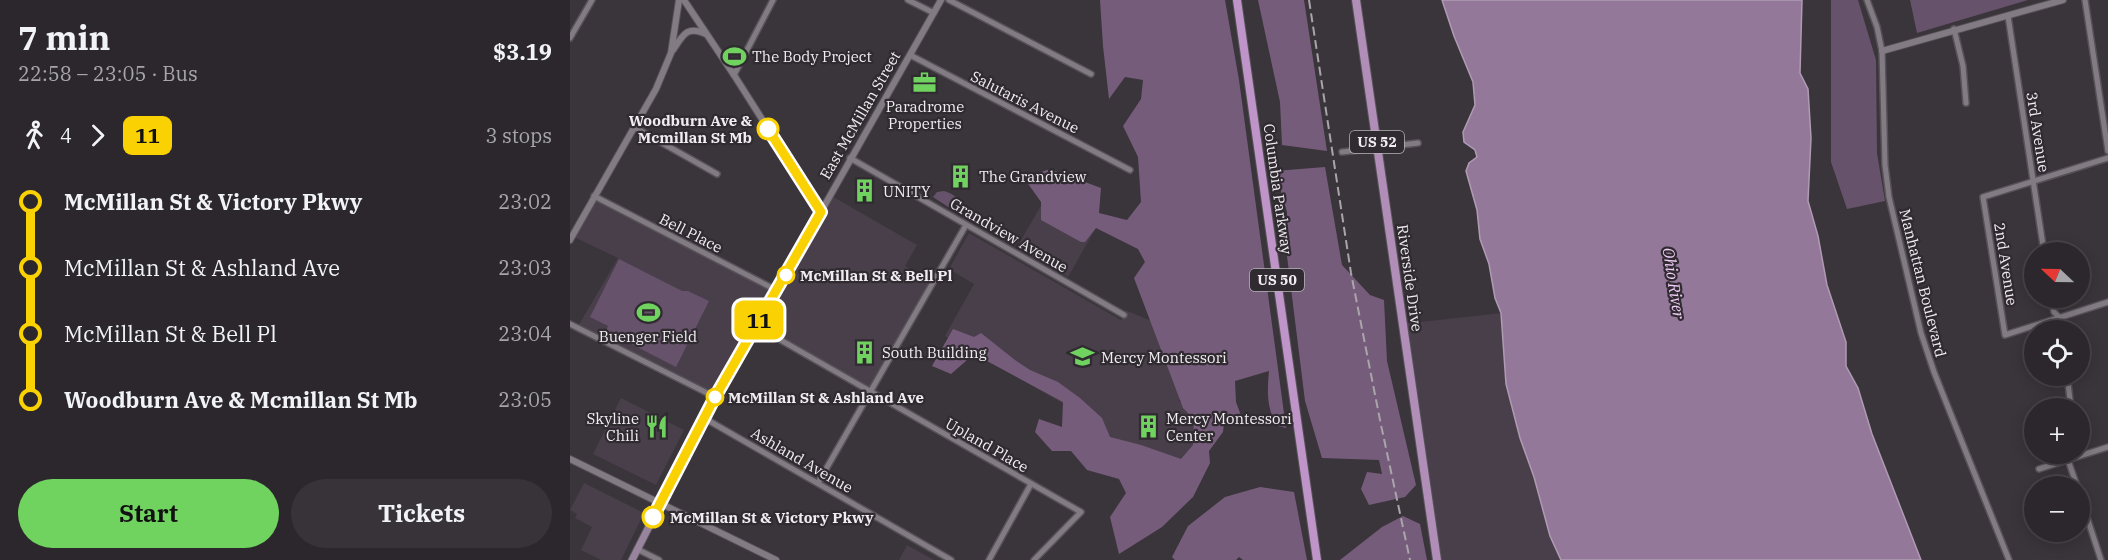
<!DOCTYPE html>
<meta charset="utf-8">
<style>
body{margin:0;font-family:"IBM Plex Serif",serif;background:#383338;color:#f1f3f6;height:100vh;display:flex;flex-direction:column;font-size:22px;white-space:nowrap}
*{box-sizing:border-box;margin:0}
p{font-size:20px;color:#a6a5a9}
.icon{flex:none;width:33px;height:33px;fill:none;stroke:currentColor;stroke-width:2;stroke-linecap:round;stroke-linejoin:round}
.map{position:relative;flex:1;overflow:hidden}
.details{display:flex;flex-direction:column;background:#2c272c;width:570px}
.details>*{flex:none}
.badge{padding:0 12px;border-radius:9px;font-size:21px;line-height:39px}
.needle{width:39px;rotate:292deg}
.fabs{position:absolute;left:1454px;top:242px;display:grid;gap:12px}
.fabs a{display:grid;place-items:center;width:66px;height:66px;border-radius:50%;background:#2c272c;box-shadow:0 3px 15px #0003,0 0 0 2px #484448;font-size:30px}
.map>.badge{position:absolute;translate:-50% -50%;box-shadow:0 0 0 3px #fff}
.legs{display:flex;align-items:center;gap:9px;height:66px;padding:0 18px;font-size:20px}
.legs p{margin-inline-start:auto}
.head{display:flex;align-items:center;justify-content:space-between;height:102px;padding:0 18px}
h1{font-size:33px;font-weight:700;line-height:45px}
.button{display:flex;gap:12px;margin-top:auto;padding:12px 18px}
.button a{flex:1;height:69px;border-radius:36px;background:#70d35f;color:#111;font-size:24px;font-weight:700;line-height:69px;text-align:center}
.button a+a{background:#383338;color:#f1f3f6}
ul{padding:0 18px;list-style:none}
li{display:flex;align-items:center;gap:21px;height:66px;font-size:22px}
li i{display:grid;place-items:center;width:9px;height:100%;margin:0 8px;background:currentColor}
li i::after{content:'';width:15px;height:15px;margin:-8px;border:4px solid;border-radius:50%;background:#2c272c}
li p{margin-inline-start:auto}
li:first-child i{background:linear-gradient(#0000 50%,currentColor 0)}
li:last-child i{background:linear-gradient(currentColor 50%,#0000 0)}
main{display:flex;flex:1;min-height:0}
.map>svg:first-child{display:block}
.built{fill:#493f4b}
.green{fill:#67526b}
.forest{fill:#765c7b}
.water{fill:#937899;stroke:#af9bb3;stroke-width:1.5}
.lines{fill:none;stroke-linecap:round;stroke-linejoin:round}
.minor-casing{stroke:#575258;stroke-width:8}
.tertiary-casing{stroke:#575258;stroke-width:8}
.secondary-casing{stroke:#575258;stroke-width:9}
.primary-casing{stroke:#575258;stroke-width:10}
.trunk-casing{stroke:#575258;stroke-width:10}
.minor{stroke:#827b83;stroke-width:5}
.tertiary{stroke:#827b83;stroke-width:6}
.secondary{stroke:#99849d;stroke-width:7}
.primary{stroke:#b08eb7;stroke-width:8}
.trunk{stroke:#bf94c8;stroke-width:8}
.rail{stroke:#a9a5aa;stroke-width:2;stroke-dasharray:9 4.5;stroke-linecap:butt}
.line-1-casing{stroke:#fff;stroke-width:14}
.line-1{stroke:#fad204;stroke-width:9}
.stop-1-dot{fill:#fff;stroke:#fad204;stroke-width:3}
.labels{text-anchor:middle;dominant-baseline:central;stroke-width:4.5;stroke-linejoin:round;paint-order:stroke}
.shield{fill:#302a31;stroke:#b6b2b7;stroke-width:1.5}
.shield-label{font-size:14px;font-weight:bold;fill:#f0edf1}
.poi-label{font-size:15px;fill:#f0edf1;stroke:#302a31;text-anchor:start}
.street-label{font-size:15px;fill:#f0edf1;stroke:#302a31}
.stop-label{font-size:15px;font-weight:bold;fill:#f0edf1;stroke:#302a31;text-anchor:start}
.water-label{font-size:16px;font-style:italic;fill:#f4cffb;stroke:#302a31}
</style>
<main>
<section class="details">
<div class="head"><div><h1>7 min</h1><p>22:58 – 23:05 · Bus</p></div><b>$3.19</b></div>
<div class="legs"><svg class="icon" aria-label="walk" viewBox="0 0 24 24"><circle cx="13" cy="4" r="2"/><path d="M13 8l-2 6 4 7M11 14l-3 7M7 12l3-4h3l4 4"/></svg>4<svg class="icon" aria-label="forward" viewBox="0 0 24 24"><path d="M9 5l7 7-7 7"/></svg><b class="badge" style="background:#fad204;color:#111">11</b><p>3 stops</p></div>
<ul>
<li><i style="color:#fad204"></i><b>McMillan St &amp; Victory Pkwy</b><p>23:02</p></li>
<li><i style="color:#fad204"></i><span>McMillan St &amp; Ashland Ave</span><p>23:03</p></li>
<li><i style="color:#fad204"></i><span>McMillan St &amp; Bell Pl</span><p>23:04</p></li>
<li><i style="color:#fad204"></i><b>Woodburn Ave &amp; Mcmillan St Mb</b><p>23:05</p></li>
</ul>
<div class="button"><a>Start</a><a>Tickets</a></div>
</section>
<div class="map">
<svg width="1538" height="560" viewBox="0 0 1538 560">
<rect width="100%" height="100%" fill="#3a343b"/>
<g class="built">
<polygon points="260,195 347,245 335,266 363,283 300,393 186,326 145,397 7,328 48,258 2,236 24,196 206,290"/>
<polygon points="476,197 527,226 498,277 447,247"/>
<polygon points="399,233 551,320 557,311 616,335 609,402 615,402 630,422 623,449 604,485 501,408 375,336 404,284 379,269"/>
<polygon points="931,313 950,438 964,477 980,536 991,560 867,560 833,324"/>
<polygon points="51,398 114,430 86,485 23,454"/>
<polygon points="14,483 74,513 51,560 31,560 11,550 22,527 5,518 7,514 0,510"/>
<polygon points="337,545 364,560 329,560"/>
</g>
<g class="green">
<polygon points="1261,0 1288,0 1306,60 1307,153 1315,201 1277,209 1261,162"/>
<polygon points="1340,0 1458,0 1347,33"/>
<path d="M 374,191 C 384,194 388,198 392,207 L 389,214 L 363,197 L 367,192 Z"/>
<polygon points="49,259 112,291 118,291 139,301 106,367 36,331 38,326 20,317"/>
</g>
<g class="forest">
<path d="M 530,0 L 655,0 L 669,80 L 716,428 L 705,425 C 697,403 697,394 699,371 L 665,381 L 666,402 L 673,421 L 655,416 L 653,432 L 639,451 L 640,463 L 623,497 L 592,527 L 549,554 L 540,517 L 556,493 L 549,479 L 517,470 L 501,451 L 482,451 L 465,432 L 469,419 L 492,427 L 493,402 L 404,354 L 381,374 L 362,366 L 383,329 L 404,337 L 411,333 L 445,360 L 460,370 L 488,382 L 510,398 L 532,418 L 540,437 L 571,445 L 611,459 L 623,445 L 624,419 L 613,408 L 564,278 L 575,262 L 568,249 L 526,228 L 515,242 L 511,242 L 471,220 L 471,202 L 454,178 L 480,169 L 531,188 L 529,213 L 557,220 L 571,202 L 568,157 L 553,126 L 571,99 L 573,80 L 555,77 L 539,99 L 533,46 Z"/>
<polygon points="688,0 734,0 757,151 712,145 710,102"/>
<polygon points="755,167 772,265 800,295 814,300 817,361 846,485 835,497 799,505 791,489 797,472 812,474 809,460 752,458 735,401 716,248 717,212 705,171"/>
<polygon points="690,487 724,492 737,560 673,560 669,557 666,560 605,560 602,557 618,526 655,497"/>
<polygon points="833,516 850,524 857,560 770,560 812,527"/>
</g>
<polygon class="water" points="872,0 1232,0 1230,73 1238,89 1241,138 1238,201 1248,236 1257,285 1276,342 1276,366 1288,388 1302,434 1351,560 991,560 980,536 964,477 950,438 936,384 931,313 925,298 919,264 910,239 907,210 896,171 899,163 907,157 905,150 894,142 893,132 905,105 903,82 884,36"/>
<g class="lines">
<defs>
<g id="minor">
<polyline points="338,0 364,13"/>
<polyline points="379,0 521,74"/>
<polyline points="1297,0 1307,27 1312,51 1315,165 1319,197 1351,333 1364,372 1439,560"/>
<polyline points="1515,0 1538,151"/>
<polyline points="1438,16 1474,252"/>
<polyline points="1384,29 1393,66 1396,103"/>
<polyline points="0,38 22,0"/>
<polyline points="340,55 560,170"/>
<polyline points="164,75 203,0"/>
<polyline points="64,127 147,174"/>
<polyline points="772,152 848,143"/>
<polyline points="280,158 554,315"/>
<polyline points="1538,158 1413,197 1435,335 1538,302"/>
<polyline points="24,196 206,290"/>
<polyline points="1481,297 1484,312 1490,318 1492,330"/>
<polyline points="0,324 145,397"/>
<polyline points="186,326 511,512 464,560"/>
<polyline points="1497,375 1501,408"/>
<polyline points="134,418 381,560"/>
<polyline points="1498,460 1507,486"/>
<polyline points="1469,469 1538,447"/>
<polyline points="248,483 396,225"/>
<polyline points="1509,493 1531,560"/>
<polyline points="67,549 89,560"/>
<polyline points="419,560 461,484"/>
</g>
<g id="tertiary">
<polyline points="114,0 164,75 251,212"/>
<path d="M 103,50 C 113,35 117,25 136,34"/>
<polyline points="1312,51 1493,0"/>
<polyline points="0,240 86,89 101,53 109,0"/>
<polyline points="231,247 371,0"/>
<polyline points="0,459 206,560"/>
</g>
<polyline id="secondary" points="62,560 145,397 231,247"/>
<polyline id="primary" points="786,0 867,560"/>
<polyline id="trunk" points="667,0 747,560"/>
</defs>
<use href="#minor" class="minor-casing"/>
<use href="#tertiary" class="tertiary-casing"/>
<use href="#secondary" class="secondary-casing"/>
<use href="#primary" class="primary-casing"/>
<use href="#trunk" class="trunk-casing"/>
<use href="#minor" class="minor"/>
<use href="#tertiary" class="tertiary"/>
<use href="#secondary" class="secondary"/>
<use href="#primary" class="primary"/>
<use href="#trunk" class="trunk"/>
<polyline class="rail" points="739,0 781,273 811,425 840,560"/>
</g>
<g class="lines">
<defs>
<polyline id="line-1" points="83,517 145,397 251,212 198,129"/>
</defs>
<use href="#line-1" class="line-1-casing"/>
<use href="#line-1" class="line-1"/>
</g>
<defs>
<symbol id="stadium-bare" viewBox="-9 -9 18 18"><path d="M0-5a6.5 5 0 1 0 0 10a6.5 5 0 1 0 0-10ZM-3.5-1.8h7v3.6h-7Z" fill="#70d35f" stroke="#302a31" stroke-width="2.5" paint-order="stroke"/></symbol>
<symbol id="office-bare" viewBox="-9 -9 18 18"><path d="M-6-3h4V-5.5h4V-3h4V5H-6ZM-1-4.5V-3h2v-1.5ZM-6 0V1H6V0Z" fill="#70d35f" stroke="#302a31" stroke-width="2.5" paint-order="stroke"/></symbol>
<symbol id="building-bare" viewBox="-9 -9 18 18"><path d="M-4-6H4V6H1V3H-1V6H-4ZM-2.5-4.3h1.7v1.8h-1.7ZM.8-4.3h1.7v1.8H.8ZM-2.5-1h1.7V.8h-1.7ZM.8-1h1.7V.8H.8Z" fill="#70d35f" stroke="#302a31" stroke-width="2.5" paint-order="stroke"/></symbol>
<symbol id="school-bare" viewBox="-9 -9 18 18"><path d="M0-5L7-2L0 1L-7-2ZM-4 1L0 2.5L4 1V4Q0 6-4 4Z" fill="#70d35f" stroke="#302a31" stroke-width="2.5" paint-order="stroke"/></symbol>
<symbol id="restaurant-bare" viewBox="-9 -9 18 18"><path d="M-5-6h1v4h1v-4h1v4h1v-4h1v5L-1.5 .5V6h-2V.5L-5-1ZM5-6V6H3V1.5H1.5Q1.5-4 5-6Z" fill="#70d35f" stroke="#302a31" stroke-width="2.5" paint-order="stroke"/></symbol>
</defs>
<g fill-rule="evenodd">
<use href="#stadium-bare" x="148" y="40" width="33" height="33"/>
<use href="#office-bare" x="338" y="66" width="33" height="33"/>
<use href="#building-bare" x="374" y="160" width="33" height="33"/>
<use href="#building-bare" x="278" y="174" width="33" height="33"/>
<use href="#stadium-bare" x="62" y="296" width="33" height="33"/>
<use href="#building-bare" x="278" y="336" width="33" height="33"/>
<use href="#school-bare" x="496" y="340" width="33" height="33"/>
<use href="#restaurant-bare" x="70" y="410" width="33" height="33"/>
<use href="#building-bare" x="562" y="410" width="33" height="33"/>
</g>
<g class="stop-1-dot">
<circle cx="198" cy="129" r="10"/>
<circle cx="216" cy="275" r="8"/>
<circle cx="145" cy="397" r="8"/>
<circle cx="83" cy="517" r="10"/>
</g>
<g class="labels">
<g class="shield">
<rect x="780" y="131" width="54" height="22" rx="4.5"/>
<rect x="680" y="269" width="54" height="22" rx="4.5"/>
</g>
<g class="shield-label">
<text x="807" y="142">US 52</text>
<text x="707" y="280">US 50</text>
</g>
<g class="poi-label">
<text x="182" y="56">The Body Project</text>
<text x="355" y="106" text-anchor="middle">Paradrome<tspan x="355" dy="17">Properties</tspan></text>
<text x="409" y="176">The Grandview</text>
<text x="313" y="191">UNITY</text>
<text x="78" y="336" text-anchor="middle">Buenger Field</text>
<text x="312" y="352">South Building</text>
<text x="531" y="357">Mercy Montessori</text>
<text x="69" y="418" text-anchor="end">Skyline<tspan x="69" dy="17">Chili</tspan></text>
<text x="596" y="418">Mercy Montessori<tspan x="596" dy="17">Center</tspan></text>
</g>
<g class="street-label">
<text transform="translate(455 102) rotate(27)">Salutaris Avenue</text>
<text transform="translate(290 115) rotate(-60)">East McMillan Street</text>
<text transform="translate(1468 132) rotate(81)">3rd Avenue</text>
<text transform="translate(708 189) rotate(82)">Columbia Parkway</text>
<text transform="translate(121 233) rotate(27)">Bell Place</text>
<text transform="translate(439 235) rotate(30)">Grandview Avenue</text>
<text transform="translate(1436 264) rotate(81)">2nd Avenue</text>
<text transform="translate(840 278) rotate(82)">Riverside Drive</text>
<text transform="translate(1353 283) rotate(76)">Manhattan Boulevard</text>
<text transform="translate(417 445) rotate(30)">Upland Place</text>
<text transform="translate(232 460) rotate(30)">Ashland Avenue</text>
</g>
<g class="stop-label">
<text x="182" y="120" text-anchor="end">Woodburn Ave &amp;<tspan x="182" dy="17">Mcmillan St Mb</tspan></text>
<text x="230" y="275">McMillan St &amp; Bell Pl</text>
<text x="158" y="397">McMillan St &amp; Ashland Ave</text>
<text x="100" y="517">McMillan St &amp; Victory Pkwy</text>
</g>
<g class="water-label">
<text transform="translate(1104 283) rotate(81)">Ohio River</text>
</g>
</g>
</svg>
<div class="fabs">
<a><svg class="needle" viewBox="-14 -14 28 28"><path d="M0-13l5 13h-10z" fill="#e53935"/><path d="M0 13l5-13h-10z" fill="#a6a5a9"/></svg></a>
<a><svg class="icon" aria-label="locate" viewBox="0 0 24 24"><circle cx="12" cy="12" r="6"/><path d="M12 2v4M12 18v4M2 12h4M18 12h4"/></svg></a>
<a>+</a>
<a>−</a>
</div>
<b class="badge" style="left:189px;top:320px;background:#fad204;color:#111">11</b>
</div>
</main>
